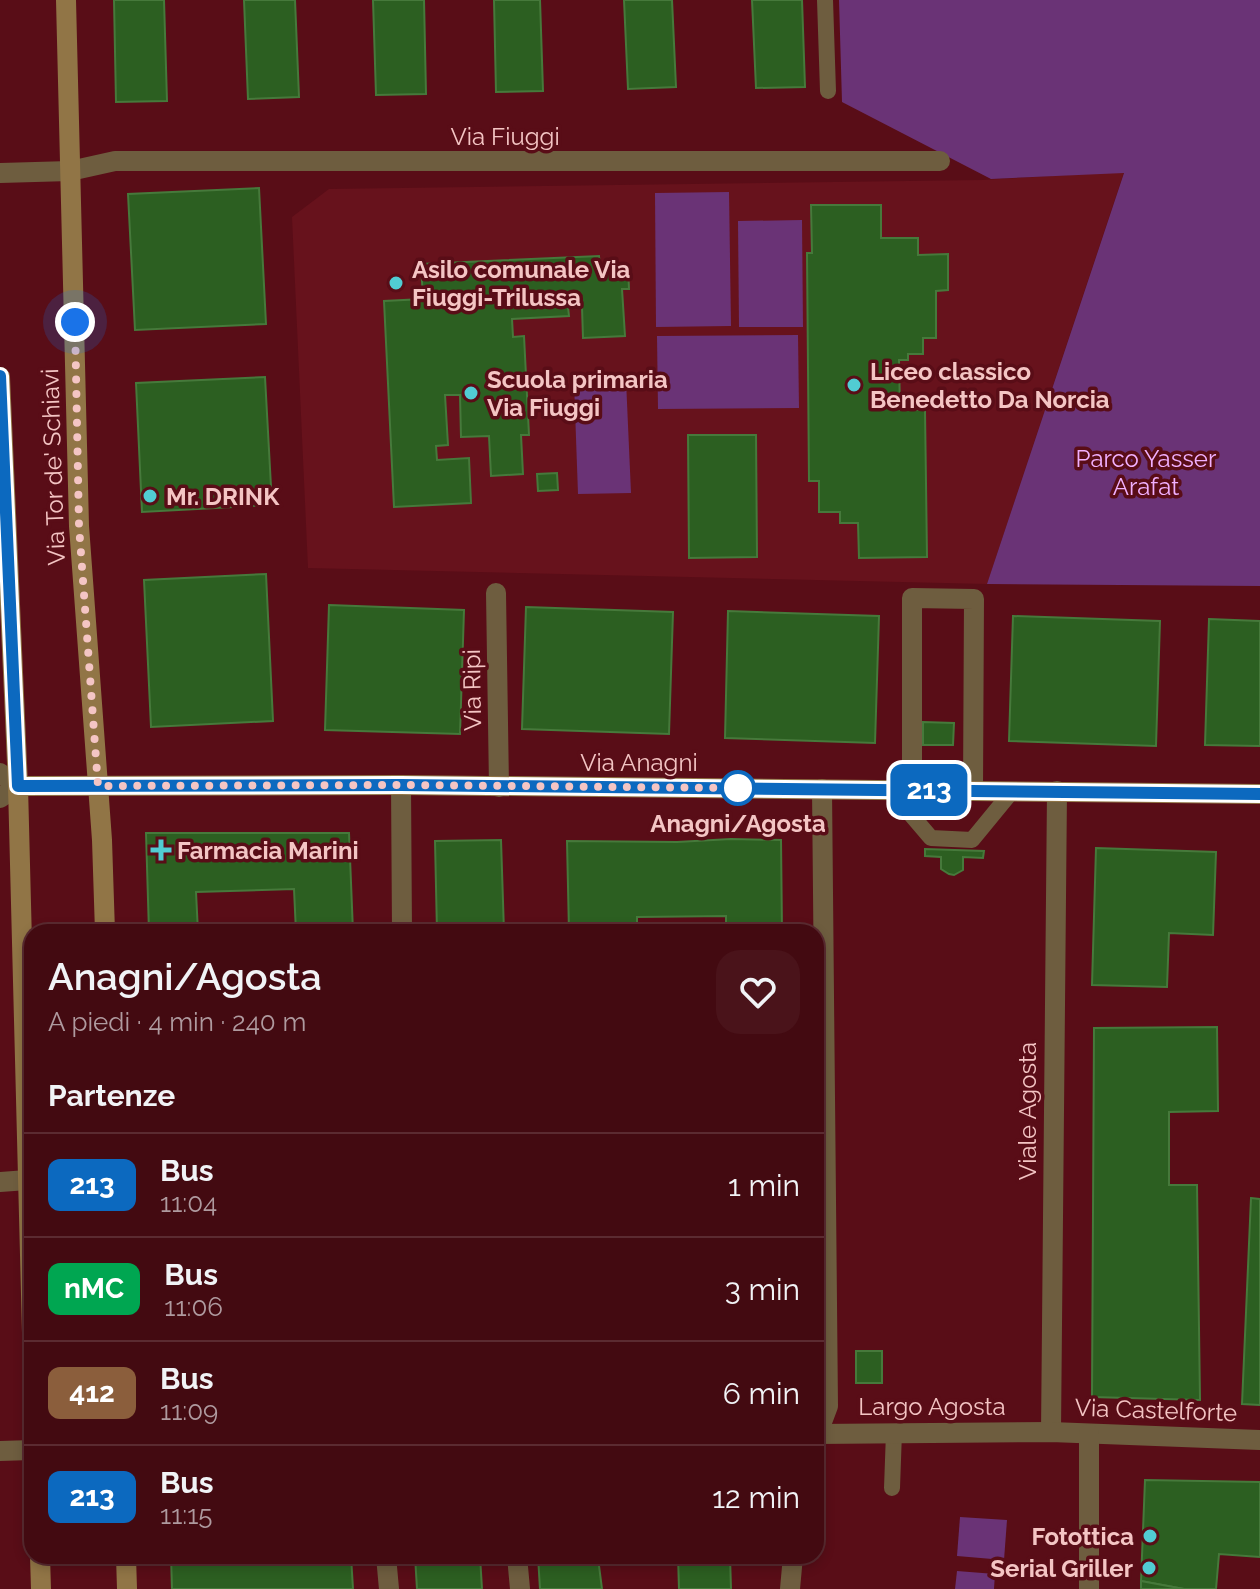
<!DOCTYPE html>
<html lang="it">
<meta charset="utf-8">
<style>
body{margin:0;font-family:Raleway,sans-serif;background:#4a131a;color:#f1f3f6;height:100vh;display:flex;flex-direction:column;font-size:30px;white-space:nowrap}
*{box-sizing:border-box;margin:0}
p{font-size:26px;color:#af9a9f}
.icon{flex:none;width:44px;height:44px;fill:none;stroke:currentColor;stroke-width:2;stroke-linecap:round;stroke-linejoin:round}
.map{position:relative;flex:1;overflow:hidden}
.side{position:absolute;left:24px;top:924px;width:800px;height:640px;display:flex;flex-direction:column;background:#430a11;border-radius:24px;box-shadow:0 4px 12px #0003,0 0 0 2px #5b2b31}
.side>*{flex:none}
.badge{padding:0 16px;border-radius:12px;font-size:28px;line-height:52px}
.you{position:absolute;width:40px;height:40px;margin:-20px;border:6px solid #fff;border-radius:50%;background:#1a73e8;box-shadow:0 0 0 12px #1a73e833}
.map>.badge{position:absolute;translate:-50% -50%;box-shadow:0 0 0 4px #fff}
h2{padding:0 24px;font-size:30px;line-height:72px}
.round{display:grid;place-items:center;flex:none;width:84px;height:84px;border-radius:24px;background:#4a131a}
.headline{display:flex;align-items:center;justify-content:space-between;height:136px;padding:0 24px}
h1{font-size:38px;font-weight:600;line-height:60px}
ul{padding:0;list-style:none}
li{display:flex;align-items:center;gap:24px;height:104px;padding:0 24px;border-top:2px solid #5b2b31}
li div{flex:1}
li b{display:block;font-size:30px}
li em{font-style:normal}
li .badge{min-width:88px;font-weight:700;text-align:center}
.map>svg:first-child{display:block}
.built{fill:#67121c}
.green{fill:#6a3376}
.building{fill:#2c5f21;stroke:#46793b;stroke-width:2}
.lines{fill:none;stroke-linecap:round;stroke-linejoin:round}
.lane{stroke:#6e5d3f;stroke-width:16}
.street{stroke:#6e5d3f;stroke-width:20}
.secondary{stroke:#917546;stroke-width:20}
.line-casing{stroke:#fff;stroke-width:18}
.line{stroke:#0c69bf;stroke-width:12}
.walk{stroke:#f4c5c4;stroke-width:8;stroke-dasharray:0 14.4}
.poi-dot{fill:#51ccd3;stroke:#590d17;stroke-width:3}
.stop-dot{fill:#fff;stroke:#0c69bf;stroke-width:4}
.labels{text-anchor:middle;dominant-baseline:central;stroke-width:7;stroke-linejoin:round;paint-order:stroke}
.street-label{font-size:24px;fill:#f4c5c4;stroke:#590d17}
.poi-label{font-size:24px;font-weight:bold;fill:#f4c5c4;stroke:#590d17;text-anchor:start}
.park-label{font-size:24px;fill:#f1b0ff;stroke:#590d17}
.stop-label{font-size:24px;font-weight:bold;fill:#f4c5c4;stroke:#590d17}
</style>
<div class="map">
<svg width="1260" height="1589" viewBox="0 0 1260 1589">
<rect width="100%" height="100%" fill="#590d17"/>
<polygon class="built" points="1124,172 987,584 308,568 292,217 329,189 982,180"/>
<g class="green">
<polygon points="839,0 1260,0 1260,586 987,584 1124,173 991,179 842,102"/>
<polygon points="729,192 731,326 656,327 655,193"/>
<polygon points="802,220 803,327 739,327 738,221"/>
<polygon points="798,335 799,408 658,409 657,336"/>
<polygon points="626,380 631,493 578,494 574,382"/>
<polygon points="960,1517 1007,1520 1004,1560 957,1556"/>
<polygon points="957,1571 995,1574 994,1589 955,1589"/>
</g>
<g class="building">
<polygon points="114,0 164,0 167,101 116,102"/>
<polygon points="244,0 295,0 299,97 248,99"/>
<polygon points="373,0 424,0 426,94 376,95"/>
<polygon points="494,0 540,0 543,91 496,92"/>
<polygon points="624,0 672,0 676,87 628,89"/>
<polygon points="752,0 802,0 805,87 756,88"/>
<polygon points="259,188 266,324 135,330 128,194"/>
<polygon points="811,205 881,205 881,238 918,238 918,255 948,254 948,290 936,291 936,338 923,338 923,354 908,354 908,360 899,360 900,410 925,410 927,557 859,558 858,523 840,523 840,512 819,512 819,481 809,481 807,253 812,253"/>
<polygon points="599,256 600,266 628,265 629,289 622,289 625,336 583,338 582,307 568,307 569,316 512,319 513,337 524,336 529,435 521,435 523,474 491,476 489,436 461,437 460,395 445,395 448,445 436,446 437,460 469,458 471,503 394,507 384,301 423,299 421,264"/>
<polygon points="265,377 272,505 142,512 136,383"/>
<polygon points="688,435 756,435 757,557 689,558"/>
<polygon points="557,473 558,490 538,491 537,474"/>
<polygon points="266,574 273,721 151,727 144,580"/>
<polygon points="329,605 464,610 460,734 325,730"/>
<polygon points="526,607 673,612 669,734 522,729"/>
<polygon points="728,611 879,616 875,743 725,738"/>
<polygon points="1013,616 1160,621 1156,746 1009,741"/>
<polygon points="1209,619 1260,621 1260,746 1205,745"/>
<polygon points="923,722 954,723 953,745 923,745"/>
<polygon points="146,833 349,833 353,932 296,932 294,889 196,892 198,932 149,932"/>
<polygon points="731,839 781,840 782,932 726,932 726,916 637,917 637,932 569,932 567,841 677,842"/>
<polygon points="501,840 504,932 437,932 435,841"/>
<polygon points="1096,848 1216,852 1213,935 1169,933 1167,987 1092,985"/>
<polygon points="925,849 984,851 983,858 963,857 963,870 954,875 949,874 941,869 941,857 925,856"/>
<polygon points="1217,1027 1218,1111 1169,1112 1169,1185 1197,1185 1200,1400 1092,1397 1094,1028"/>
<polygon points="1251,1198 1260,1199 1260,1405 1242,1404"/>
<rect x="856" y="1351" width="26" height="32"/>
<polygon points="1145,1480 1260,1482 1260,1557 1219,1554 1216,1589 1184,1589 1141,1581"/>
<polygon points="171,1556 351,1556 353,1589 172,1589"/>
<polygon points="415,1556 480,1556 482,1589 417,1589"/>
<polygon points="538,1556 626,1556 598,1558 602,1589 540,1589"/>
<polygon points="678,1556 730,1556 731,1589 679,1589"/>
<polygon points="1141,1581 1184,1589 1141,1589"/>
</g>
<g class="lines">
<g class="lane">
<polyline points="825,0 828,91"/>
<polyline points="890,790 931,838 972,840 1013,790"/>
<polyline points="892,1488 894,1432"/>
</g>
<g class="street">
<polyline points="0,173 70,171 115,161 940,161"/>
<polyline points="496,593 499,787"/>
<polyline points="0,773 18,786 0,798"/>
<polyline points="401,785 402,932"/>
<polyline points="912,790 912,598 974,599 973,790"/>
<polyline points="0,1182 27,1180"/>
<polyline points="1051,1432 1057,791"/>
<polyline points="816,1434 1051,1432 1260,1440"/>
<polyline points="816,1438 828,1406 822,789"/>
<polyline points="0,1451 32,1450"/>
<polyline points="386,1556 389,1589"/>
<polyline points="517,1556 520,1589"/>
<polyline points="790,1589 793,1556"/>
<polyline points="1089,1589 1089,1434"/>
</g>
<g class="secondary">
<polyline points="66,0 79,526 102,840 105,932"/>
<polyline points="0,377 18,786 32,1333"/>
<polyline points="18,786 401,785 1260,794"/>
<polyline points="40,1556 41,1589"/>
<polyline points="126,1556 127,1589"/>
</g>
</g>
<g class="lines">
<defs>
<polyline id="line" points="0,376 18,786 401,785 1260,794"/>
</defs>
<use href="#line" class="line-casing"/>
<use href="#line" class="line"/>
<polyline class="walk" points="75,322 79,526 98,786 401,785 738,788"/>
</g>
<g class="poi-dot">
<circle cx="396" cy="283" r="8"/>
<circle cx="854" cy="385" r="8"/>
<circle cx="471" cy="393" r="8"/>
<circle cx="150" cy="496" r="8"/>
<path d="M157 838h8v8h8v8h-8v8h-8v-8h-8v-8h8z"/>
<circle cx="1150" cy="1536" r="8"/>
<circle cx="1149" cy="1568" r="8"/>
</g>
<circle class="stop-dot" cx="738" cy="788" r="16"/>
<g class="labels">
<g class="street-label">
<text x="505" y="136">Via Fiuggi</text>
<text transform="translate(53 467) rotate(-92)">Via Tor de' Schiavi</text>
<text transform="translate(472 690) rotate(-91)">Via Ripi</text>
<text x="639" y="762">Via Anagni</text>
<text transform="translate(1027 1111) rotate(-90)">Viale Agosta</text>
<text x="932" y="1406">Largo Agosta</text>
<text transform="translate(1156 1410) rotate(2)">Via Castelforte</text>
</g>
<g class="poi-label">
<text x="412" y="269">Asilo comunale Via<tspan x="412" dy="28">Fiuggi-Trilussa</tspan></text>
<text x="870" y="371">Liceo classico<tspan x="870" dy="28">Benedetto Da Norcia</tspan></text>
<text x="487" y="379">Scuola primaria<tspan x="487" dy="28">Via Fiuggi</tspan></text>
<text x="166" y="496">Mr. DRINK</text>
<text x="177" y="850">Farmacia Marini</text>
<text x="1134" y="1536" text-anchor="end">Fotottica</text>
<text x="1133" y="1568" text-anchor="end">Serial Griller</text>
</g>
<g class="park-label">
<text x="1146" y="458">Parco Yasser<tspan x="1146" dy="28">Arafat</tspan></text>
</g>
<g class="stop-label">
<text x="738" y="823">Anagni/Agosta</text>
</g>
</g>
</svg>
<div class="you" style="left:75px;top:322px"></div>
<b class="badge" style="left:929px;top:790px;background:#0c69bf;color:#fff">213</b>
<section class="side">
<div class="headline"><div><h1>Anagni/Agosta</h1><p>A piedi · 4 min · 240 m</p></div><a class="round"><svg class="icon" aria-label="heart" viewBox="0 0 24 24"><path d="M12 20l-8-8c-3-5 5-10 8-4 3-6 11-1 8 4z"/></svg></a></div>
<h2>Partenze</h2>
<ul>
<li><span class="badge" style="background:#0c69bf;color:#fff">213</span><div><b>Bus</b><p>11:04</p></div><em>1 min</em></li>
<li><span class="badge" style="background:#00a651;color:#fff">nMC</span><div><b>Bus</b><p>11:06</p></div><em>3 min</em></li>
<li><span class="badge" style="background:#8b5e3c;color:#fff">412</span><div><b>Bus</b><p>11:09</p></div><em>6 min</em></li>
<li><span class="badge" style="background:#0c69bf;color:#fff">213</span><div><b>Bus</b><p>11:15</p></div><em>12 min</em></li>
</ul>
</section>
</div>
